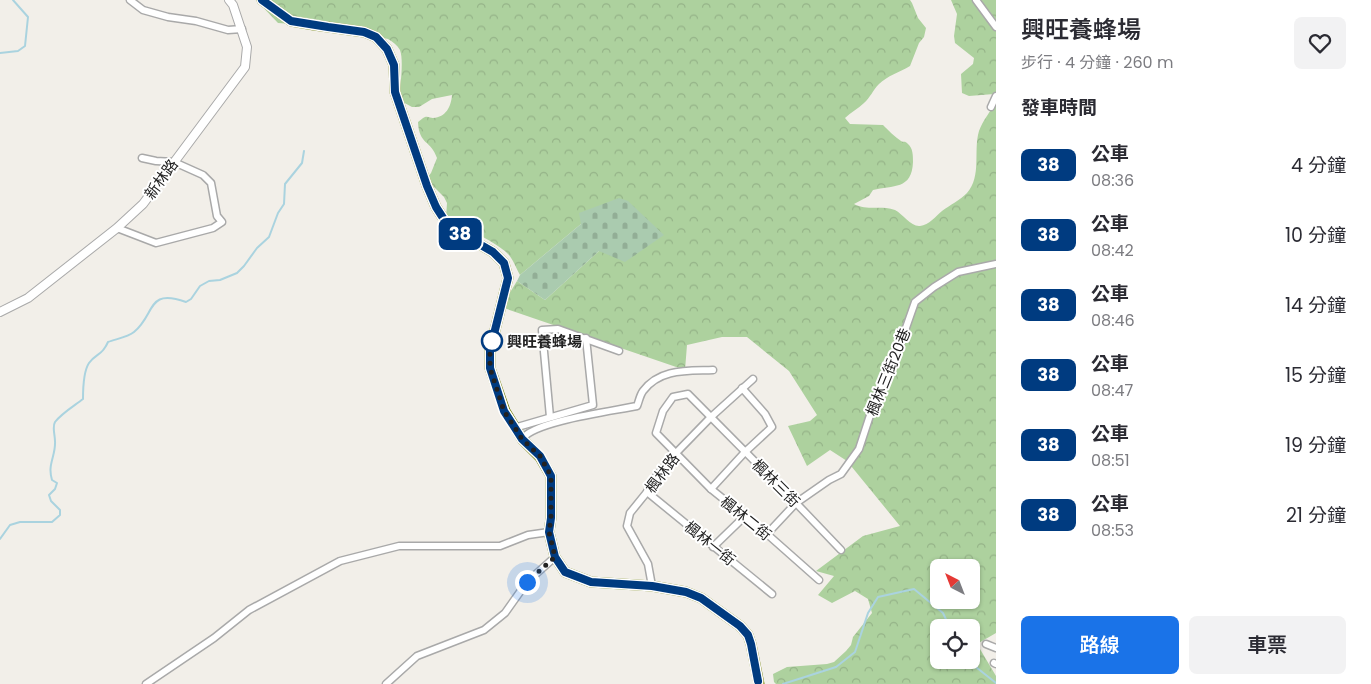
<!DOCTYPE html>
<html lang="zh-TW">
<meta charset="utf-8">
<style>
body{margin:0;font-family:Poppins,"Noto Sans TC",sans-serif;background:#f2f2f3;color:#2b2b33;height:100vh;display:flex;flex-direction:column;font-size:19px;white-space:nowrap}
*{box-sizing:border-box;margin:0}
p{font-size:16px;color:#7c7c81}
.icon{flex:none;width:28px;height:28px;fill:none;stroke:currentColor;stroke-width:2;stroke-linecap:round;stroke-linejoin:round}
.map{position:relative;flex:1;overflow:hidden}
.details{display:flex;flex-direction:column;background:#fff;width:375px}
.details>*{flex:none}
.badge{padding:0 10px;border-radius:8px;font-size:18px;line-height:32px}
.needle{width:32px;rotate:318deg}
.buttons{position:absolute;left:930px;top:559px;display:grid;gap:10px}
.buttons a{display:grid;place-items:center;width:50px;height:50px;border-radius:8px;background:#fff;box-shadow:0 1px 4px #0004;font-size:25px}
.you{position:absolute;width:25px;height:25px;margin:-12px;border:4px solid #fff;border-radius:50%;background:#1a73e8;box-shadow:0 0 0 8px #1a73e833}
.map>.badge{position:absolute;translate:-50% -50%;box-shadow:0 0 0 2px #fff}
h2{padding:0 25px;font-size:19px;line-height:45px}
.round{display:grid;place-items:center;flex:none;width:52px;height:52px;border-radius:8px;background:#f2f2f3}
.headline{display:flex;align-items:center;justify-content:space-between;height:85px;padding:0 25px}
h1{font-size:24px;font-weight:600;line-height:38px}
.action{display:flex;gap:10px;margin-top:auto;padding:10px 25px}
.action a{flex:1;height:58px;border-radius:8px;background:#1a73e8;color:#fff;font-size:20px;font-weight:600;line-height:58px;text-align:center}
.action a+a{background:#f2f2f3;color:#2b2b33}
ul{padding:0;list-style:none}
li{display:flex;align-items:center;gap:15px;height:70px;padding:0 25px}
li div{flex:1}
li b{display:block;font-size:19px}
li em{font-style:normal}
li .badge{min-width:55px;font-weight:700;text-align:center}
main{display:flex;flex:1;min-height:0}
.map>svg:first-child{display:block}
.forest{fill:url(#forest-crowns);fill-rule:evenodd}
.cemetery{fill:url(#cemetery-stones)}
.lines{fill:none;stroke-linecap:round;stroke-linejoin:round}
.stream{stroke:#aad3df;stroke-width:2}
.minor-casing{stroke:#a9a9a9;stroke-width:9}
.tertiary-casing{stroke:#a9a9a9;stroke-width:10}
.secondary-casing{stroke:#707d05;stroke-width:11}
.minor{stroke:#fff;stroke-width:6}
.tertiary{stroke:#fff;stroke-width:8}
.secondary{stroke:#f7fabf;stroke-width:9}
.line-casing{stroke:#fff;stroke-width:11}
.line{stroke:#003b80;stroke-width:8}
.walk{stroke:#222;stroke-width:5;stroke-dasharray:0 9}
.stop-dot{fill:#fff;stroke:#003b80;stroke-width:2.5}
.labels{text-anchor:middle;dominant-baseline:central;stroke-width:4;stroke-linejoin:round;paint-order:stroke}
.street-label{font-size:15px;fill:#222;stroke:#fff}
.stop-label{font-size:15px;font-weight:bold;fill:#222;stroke:#fff;text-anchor:start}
</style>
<main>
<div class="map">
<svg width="996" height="684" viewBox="0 0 996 684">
<defs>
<pattern id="forest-crowns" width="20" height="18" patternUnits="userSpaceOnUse" patternTransform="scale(1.25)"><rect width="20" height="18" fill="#add19e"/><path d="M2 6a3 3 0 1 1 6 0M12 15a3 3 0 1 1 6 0" fill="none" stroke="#95b388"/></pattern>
<pattern id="cemetery-stones" width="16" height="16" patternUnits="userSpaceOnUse" patternTransform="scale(1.25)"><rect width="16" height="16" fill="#aacbaf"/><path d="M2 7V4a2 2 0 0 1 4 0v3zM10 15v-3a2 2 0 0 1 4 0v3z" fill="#92ae96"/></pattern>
</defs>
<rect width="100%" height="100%" fill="#f2efe9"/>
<g class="forest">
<path d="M 256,0 L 910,0 L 912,3 L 918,18 L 926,28 L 924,37 L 919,43 L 910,66 C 900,72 887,76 879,84 C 873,90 870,98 864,103 C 858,109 851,112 845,118 L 850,124 L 883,125 C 888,130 895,137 901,141 C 905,143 904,140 908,144 C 913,148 913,156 913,162 C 912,190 893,185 873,190 L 869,196 L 854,204 C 867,211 881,205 895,210 C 903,214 911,227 920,226 C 929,225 936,216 942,211 C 950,205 960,200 967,193 C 982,176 973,151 979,131 C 983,120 991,111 996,101 L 996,633 L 977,644 L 996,676 L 996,684 L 776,684 L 774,682 L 773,674 L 787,667 L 827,664 L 834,662 L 846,651 L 851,645 L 853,637 L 872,613 L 868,599 L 855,591 L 832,603 L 818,595 L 834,576 L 816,571 L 863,536 L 900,526 L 847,461 L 830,450 L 807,466 L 788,426 L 810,421 L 817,415 L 789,371 L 747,337 L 722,337 L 687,345 L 685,370 L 501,307 L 517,281 L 545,300 L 599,251 L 581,224 L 520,275 C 516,268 513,259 508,254 C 504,249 484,237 477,234 C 464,229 456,229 446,218 L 447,203 L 444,197 L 426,179 L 431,173 L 437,158 C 431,140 419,145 418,122 C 421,120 422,118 425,117 C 428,116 430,118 433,118 C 446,117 451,107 452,95 L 432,99 L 419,107 L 412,107 L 399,100 C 400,87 404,61 400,50 C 397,45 393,42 388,39 L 314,22 L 293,24 L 278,23 ZM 939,568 L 971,568 L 971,600 L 939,600 ZM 939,628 L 971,628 L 971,660 L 939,660 Z"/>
<polygon points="951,0 996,0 996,99 994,94 969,96 962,93 961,74 973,64 974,58 955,43 954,36 957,14"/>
</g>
<polygon class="cemetery" points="619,198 628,201 664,235 625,262 599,251 545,300 517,281 520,275 581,224 579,213"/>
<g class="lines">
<g class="stream">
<polyline points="0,53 18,51 25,46 28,17 13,0"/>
<path d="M 0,539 L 10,525 L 20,522 L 52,522 L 60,515 L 60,510 L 51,501 L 49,495 L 55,489 L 57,483 L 52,480 C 47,464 56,456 55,441 C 55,435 52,427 55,422 C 62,413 74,406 83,399 C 83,389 83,372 89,363 C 96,353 102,356 108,342 C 116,339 128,337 134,332 C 156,314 146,288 186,302 L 191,299 L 200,286 L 209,281 L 220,280 L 237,273 L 244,266 L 257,248 L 269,237 L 278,213 L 284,204 L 285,184 L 302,163 L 304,151"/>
<polyline points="967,660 996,683"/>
<polyline points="783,684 836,667 855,652 868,613 878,597 914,589 943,613 950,628"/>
</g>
<defs>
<g id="minor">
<polyline points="130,0 143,10 168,17 196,21 228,30 242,29"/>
<polyline points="976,0 996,27"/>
<polyline points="991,107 996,96"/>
<polyline points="117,228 156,243 213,228 222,222 217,216 211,183 203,175 174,162 156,161 142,158"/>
<polyline points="550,417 542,330 558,329 619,351"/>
<polyline points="514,428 593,405 586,338"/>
<path d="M 522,439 C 534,421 613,411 637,406 C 639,401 640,395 643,391 C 660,368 688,371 713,370"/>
<polyline points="711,489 745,452 772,427 765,414 742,388"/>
<polyline points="647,492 772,594"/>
<polyline points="767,534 796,503 829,480 841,474 859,449 876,397 894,362 915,302 934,287 958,272 996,264"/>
<polyline points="713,547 745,516"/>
<polyline points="819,580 767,534 711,489 656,433 663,411 673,397 688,394 796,503 841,550"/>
<polyline points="652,586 648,564 627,526 630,513 647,492 650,484 675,454 711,417 753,379"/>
<polyline points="986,644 996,648"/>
<polyline points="994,663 996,664"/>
<polyline points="146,684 214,638 249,610 340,561 399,546 500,546 528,535 549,532"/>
<polyline points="386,684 417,656 484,630 505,613 527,582 555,557"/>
</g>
<polyline id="tertiary" points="0,312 28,298 117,228 143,204 245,67 247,47 233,5 229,0"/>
<polyline id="secondary" points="262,0 291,21 314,25 364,32 376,37 387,49 394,65 395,92 427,186 436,207 445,221 455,230 493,252 504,263 508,278 490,350 490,368 505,411 522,439 540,457 551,476 551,518 549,532 555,557 565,572 591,582 652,586 686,592 701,598 740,626 748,635 751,644 759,684"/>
</defs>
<use href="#minor" class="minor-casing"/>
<use href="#tertiary" class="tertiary-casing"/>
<use href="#secondary" class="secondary-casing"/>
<use href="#minor" class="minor"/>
<use href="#tertiary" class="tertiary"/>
<use href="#secondary" class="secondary"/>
</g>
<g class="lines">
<defs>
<polyline id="line" points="262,0 291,21 328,27 364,32 376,37 387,49 394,65 395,92 427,186 436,207 445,221 455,230 493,252 504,263 508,278 490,350 490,368 504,411 522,439 540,456 551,476 551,518 549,532 555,557 565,572 591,582 652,586 686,592 701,598 740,626 748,635 751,644 758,681"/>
</defs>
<use href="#line" class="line-casing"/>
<use href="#line" class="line"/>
<polyline class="walk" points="492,341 493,339 490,350 490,368 504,411 522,439 540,456 551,476 551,518 549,532 555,557 527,582"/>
</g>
<circle class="stop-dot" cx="492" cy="341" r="10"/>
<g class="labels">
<g class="street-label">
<text transform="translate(161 179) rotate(-54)">新林路</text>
<text transform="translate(888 372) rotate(-68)">楓林三街20巷</text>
<text transform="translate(662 473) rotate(-53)">楓林路</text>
<text transform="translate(776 483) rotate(45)">楓林三街</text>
<text transform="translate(746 518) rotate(39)">楓林二街</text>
<text transform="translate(710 543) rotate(39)">楓林一街</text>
</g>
<g class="stop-label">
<text x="507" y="341">興旺養蜂場</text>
</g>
</g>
</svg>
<div class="buttons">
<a><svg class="needle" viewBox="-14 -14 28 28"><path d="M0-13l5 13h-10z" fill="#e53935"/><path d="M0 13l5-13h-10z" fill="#7c7c81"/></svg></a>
<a><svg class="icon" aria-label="locate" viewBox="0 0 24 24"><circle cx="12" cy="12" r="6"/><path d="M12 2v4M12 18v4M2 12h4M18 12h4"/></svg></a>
</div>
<div class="you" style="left:527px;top:582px"></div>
<b class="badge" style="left:460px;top:234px;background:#003b80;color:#fff">38</b>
</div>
<section class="details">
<div class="headline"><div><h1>興旺養蜂場</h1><p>步行 · 4 分鐘 · 260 m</p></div><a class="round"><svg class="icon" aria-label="heart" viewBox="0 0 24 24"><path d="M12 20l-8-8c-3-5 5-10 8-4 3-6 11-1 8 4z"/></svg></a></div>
<h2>發車時間</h2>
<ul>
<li><span class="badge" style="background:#003b80;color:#fff">38</span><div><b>公車</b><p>08:36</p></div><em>4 分鐘</em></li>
<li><span class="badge" style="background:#003b80;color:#fff">38</span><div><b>公車</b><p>08:42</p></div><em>10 分鐘</em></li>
<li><span class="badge" style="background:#003b80;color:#fff">38</span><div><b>公車</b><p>08:46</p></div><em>14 分鐘</em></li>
<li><span class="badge" style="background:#003b80;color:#fff">38</span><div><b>公車</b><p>08:47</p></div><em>15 分鐘</em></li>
<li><span class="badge" style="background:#003b80;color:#fff">38</span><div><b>公車</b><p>08:51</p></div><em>19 分鐘</em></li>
<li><span class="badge" style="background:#003b80;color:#fff">38</span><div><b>公車</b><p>08:53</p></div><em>21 分鐘</em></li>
</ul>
<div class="action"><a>路線</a><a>車票</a></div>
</section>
</main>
